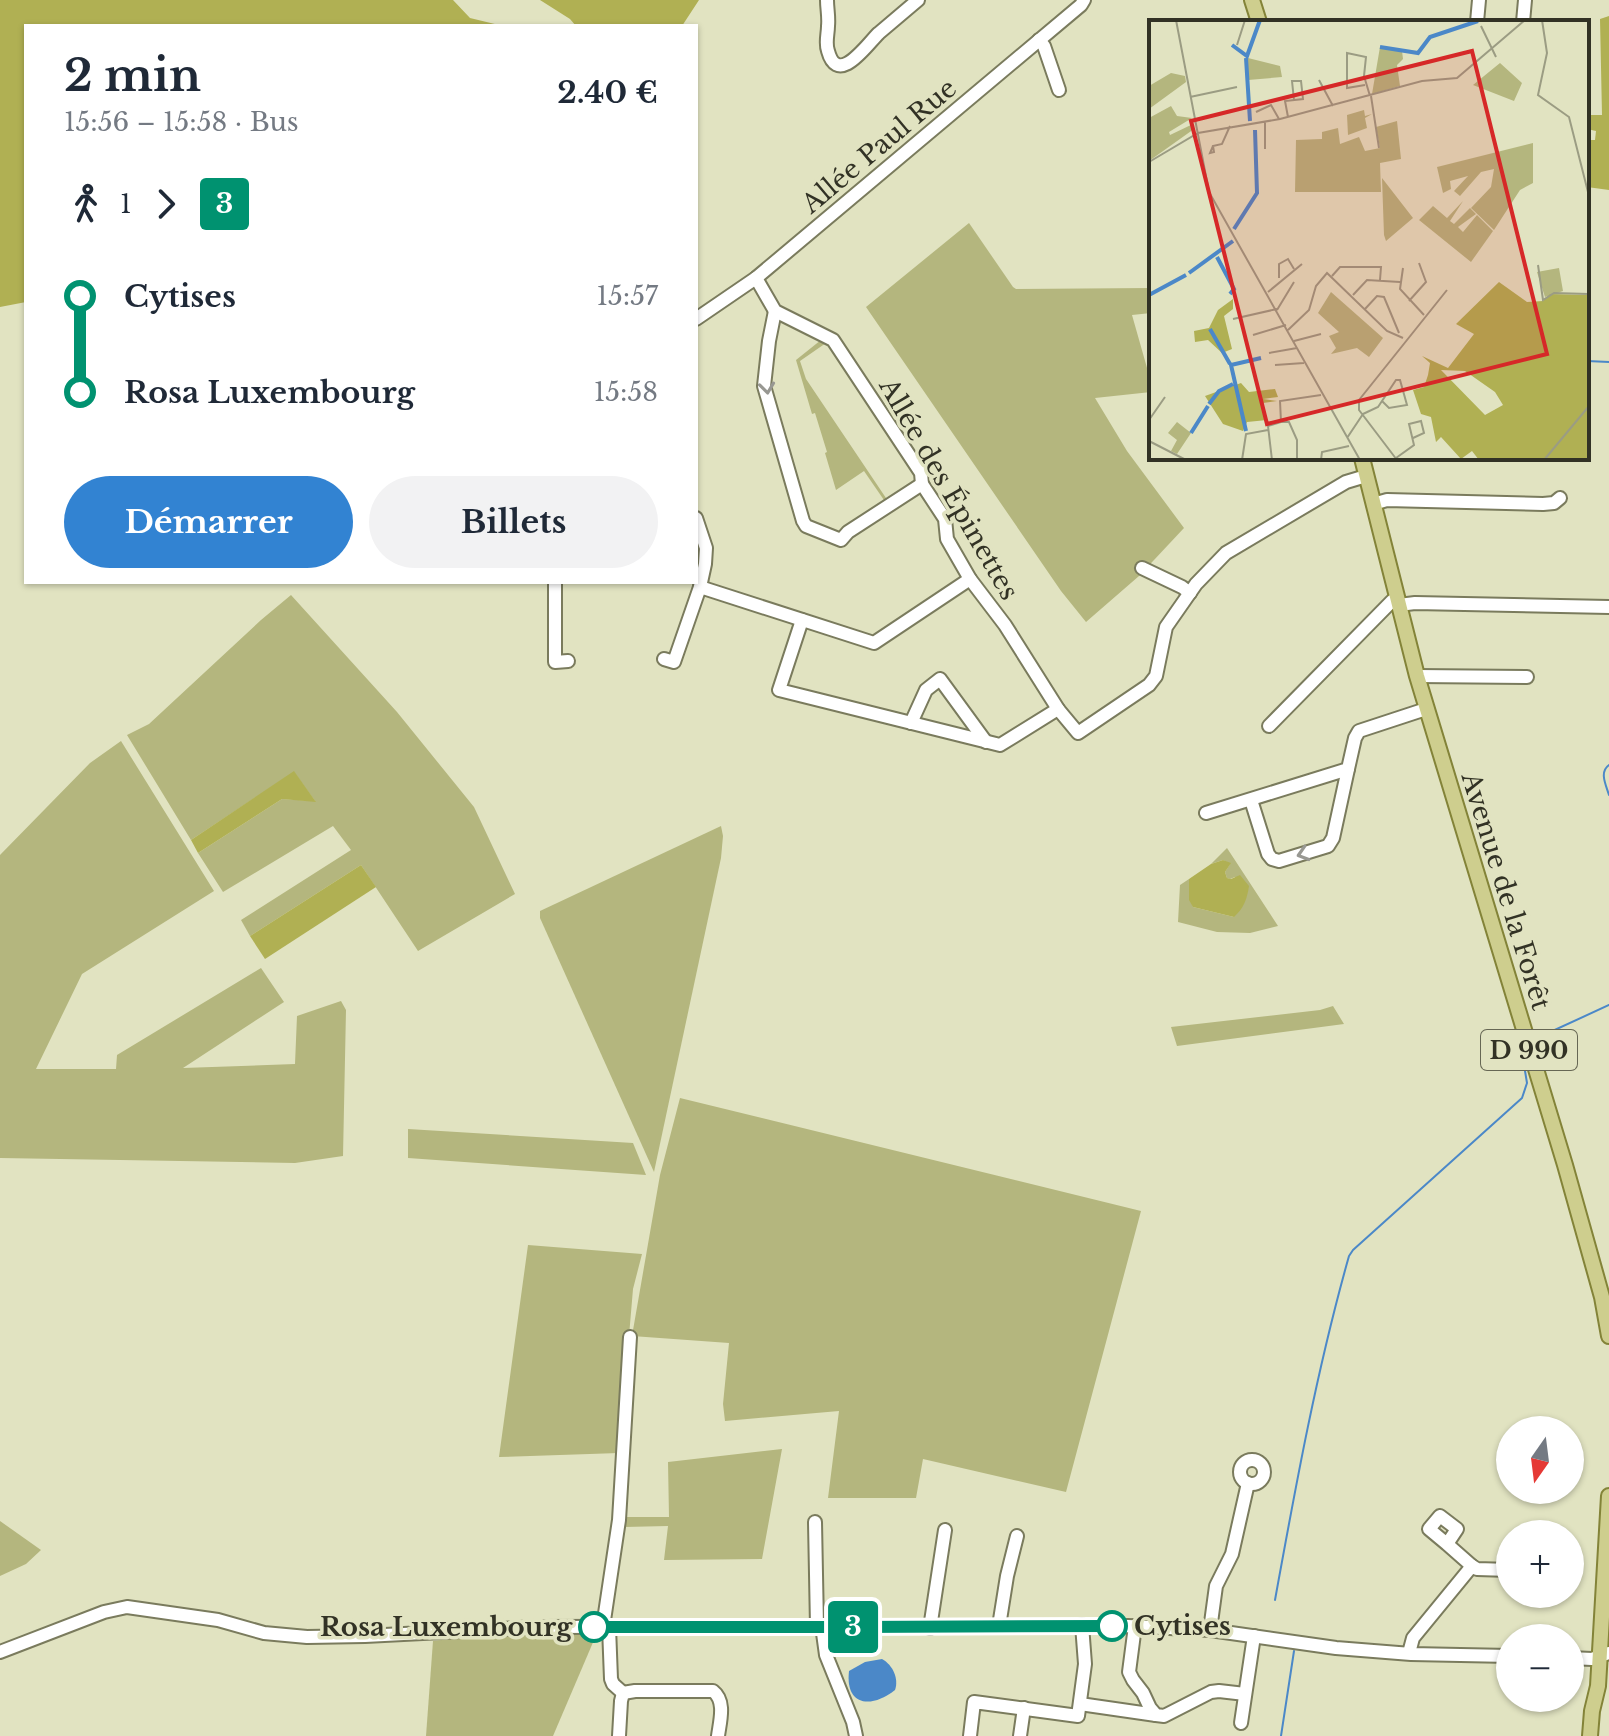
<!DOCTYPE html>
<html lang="fr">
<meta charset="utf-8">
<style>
body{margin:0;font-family:"Libre Baskerville",serif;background:#f2f2f3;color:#1f2937;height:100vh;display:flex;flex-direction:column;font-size:30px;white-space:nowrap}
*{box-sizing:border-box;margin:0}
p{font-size:26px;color:#747a83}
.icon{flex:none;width:44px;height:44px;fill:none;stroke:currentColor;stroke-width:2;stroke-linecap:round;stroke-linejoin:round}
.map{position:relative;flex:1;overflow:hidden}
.panel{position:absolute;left:24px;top:24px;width:674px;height:560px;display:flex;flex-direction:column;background:#fff;border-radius:0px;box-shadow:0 2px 6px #0004}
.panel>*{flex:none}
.badge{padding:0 16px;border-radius:6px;font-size:28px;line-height:52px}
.needle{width:52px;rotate:194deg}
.controls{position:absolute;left:1496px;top:1416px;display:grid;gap:16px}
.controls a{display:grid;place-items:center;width:88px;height:88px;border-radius:50%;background:#fff;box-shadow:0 2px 6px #0004;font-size:40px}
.map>.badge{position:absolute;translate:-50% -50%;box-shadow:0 0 0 4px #fff}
.legs{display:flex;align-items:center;gap:12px;height:88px;padding:0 40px;font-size:26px}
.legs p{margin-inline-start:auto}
.overview{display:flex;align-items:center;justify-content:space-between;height:136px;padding:0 40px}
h1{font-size:44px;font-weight:700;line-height:60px}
.action{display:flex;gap:16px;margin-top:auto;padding:16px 40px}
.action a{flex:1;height:92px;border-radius:48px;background:#3283d2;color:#fff;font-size:32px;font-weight:700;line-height:92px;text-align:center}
.action a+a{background:#f2f2f3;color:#1f2937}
ul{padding:0 40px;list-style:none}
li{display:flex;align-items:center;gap:28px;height:96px;font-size:30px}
li i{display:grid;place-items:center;width:12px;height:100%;margin:0 10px;background:currentColor}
li i::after{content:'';width:20px;height:20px;margin:-10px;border:6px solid;border-radius:50%;background:#fff}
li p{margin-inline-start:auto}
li:first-child i{background:linear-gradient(#0000 50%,currentColor 0)}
li:last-child i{background:linear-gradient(currentColor 50%,#0000 0)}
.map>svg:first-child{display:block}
.green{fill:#b4b67e}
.forest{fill:#b0b053}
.water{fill:#4b88c8}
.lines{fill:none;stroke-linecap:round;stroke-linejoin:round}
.stream{stroke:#4b88c8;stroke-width:2}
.minor-casing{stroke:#7a7b5d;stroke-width:16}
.major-casing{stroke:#838338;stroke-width:18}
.minor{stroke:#fff;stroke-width:12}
.major{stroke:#cece8e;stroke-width:14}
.oneway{stroke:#989892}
.line-1-casing{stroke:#fff;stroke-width:18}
.line-1{stroke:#009270;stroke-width:12}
.stop-1-dot{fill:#fff;stroke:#009270;stroke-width:4}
.labels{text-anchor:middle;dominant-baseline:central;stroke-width:7;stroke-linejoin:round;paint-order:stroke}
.shield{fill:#e1e3c1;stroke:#666754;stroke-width:2}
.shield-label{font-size:24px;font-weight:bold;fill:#323225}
.street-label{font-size:26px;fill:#323225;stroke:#e1e3c1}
.stop-label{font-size:26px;font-weight:bold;fill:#323225;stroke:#e1e3c1;text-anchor:start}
.inset-river{fill:none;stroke:#4b88c8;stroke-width:4}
.inset-road{fill:none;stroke:#9b9c83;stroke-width:2}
.view{fill:#d62828;fill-opacity:0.15;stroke:#d62828;stroke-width:4}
.inset-edge{fill:none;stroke:#323225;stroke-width:4}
</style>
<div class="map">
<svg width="1609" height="1736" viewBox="0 0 1609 1736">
<rect width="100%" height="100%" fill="#e1e3c1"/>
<g class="green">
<polygon points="969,223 1013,287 1016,289 1151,288 1151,313 1132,315 1151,382 1151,392 1095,398 1127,451 1184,528 1139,576 1086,622 1061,591 866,307"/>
<polygon points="821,340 826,343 800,361 806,379 888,501 886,503 864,471 836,490 825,453 827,452 815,413 812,414 796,360"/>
<polygon points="291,595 397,712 474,807 515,894 418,951 361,865 250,936 241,920 351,850 333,826 223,892 198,853 282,799 315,801 294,772 191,840 127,735 149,724 261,620"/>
<polygon points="121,741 214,891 82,974 36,1069 116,1069 117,1055 261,968 284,1002 183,1068 295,1064 297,1016 341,1001 346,1010 343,1156 295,1163 0,1158 0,855 90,763"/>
<polygon points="721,826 723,836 721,858 654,1172 540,918 540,911"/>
<polygon points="1227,848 1278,926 1250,933 1217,932 1178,922 1180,885 1189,879 1193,907 1234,917 1235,877 1230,879 1227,878 1225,872 1230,864 1223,860 1211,864"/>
<polygon points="1333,1006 1344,1024 1177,1046 1171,1027 1320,1010"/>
<polygon points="680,1098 1141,1211 1066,1492 923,1459 916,1498 828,1498 839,1411 725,1421 723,1404 729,1343 632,1336 660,1175"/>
<polygon points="408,1129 633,1143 646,1175 408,1158"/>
<polygon points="528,1245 642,1254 633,1289 619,1453 499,1457"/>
<polygon points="782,1449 762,1559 664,1560 668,1526 624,1527 625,1517 669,1517 668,1462"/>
<polygon points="0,1521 41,1550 26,1564 0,1576"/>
<polygon points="552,1633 595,1635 594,1640 553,1736 426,1736 433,1641 458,1638"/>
</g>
<g class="forest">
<polygon points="0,0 453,0 470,18 503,26 26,26 26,302 0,307"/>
<polygon points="540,0 699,0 682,26 576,26 570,19"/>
<polygon points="1609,16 1609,190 1587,187 1587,140 1595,140 1596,131 1587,129 1587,115 1602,115 1600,19"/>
<polygon points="294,771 316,802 282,799 198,853 191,840"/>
<path d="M 1223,860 L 1231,863 L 1225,872 L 1227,878 L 1231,879 L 1240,875 L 1249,886 C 1247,899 1244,908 1234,917 L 1193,907 L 1189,900 L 1189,879 L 1211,864 Z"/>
<polygon points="361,865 376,887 265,959 250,936"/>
</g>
<path class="water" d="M 882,1659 C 893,1665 899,1679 895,1690 C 871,1709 845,1706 849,1671 L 865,1662 Z"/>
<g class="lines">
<g class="stream">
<polyline points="1587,361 1609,362"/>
<path d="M 1609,765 C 1599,772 1606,785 1609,795"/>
<polyline points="1535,1039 1609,1005"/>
<path d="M 1275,1600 C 1296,1484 1317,1369 1349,1256 L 1353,1250 L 1522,1098 L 1527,1083 L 1524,1065"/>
<polyline points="1281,1736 1294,1651"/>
</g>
<defs>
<g id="minor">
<path d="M 827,0 C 827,9 829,17 828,26 C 828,34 825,43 828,51 C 838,88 868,43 879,33 C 892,22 905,11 918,0"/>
<polyline points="1477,22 1479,0"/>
<polyline points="1523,22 1525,0"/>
<polyline points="1039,40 1044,46 1059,90"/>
<polyline points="756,278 775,311 833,340 921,473 922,484 945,519 947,539 970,579 1005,625 1058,709 1078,733 1149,685 1156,676 1166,627 1196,584 1226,553 1346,482 1366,476"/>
<polyline points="775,311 769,341 764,386 803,521 806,526 841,540 848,532 922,484"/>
<polyline points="696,319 756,278 1081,5 1084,0"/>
<polyline points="1373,504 1387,500 1543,504 1554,503 1560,498"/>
<polyline points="1142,568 1182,587 1190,593"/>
<polyline points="555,582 555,662 568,661"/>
<polyline points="700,587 874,643 970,579"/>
<polyline points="1399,605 1415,603 1609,607"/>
<polyline points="802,620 779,690 1000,745 1058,709"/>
<polyline points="664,659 674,662 700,587 705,564 706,548 696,518"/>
<polyline points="1417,676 1527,677"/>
<polyline points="911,723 926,690 940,679 986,742"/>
<polyline points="1269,726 1392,601 1398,600"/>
<polyline points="1251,800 1268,854 1272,859 1279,861 1328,846 1333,838 1348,769"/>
<polyline points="1206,813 1348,769 1355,738 1359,731 1426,709"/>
<circle cx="1252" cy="1472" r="12"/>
<polyline points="815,1522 817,1626"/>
<polyline points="1447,1544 1429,1529 1440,1516 1457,1529 1447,1544 1472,1566"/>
<polyline points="822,1626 826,1655 853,1722 856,1736"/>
<polyline points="999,1626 1007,1576 1017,1536"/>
<polyline points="1135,1626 1129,1672 1133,1680 1143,1693 1150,1708 1156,1715 1164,1716 1211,1692 1219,1691 1245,1694"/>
<polyline points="603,1627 619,1520 630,1337"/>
<polyline points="609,1627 611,1679 613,1684 623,1693"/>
<polyline points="930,1628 945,1530"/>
<polyline points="1210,1630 1216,1586 1232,1554 1248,1483"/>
<polyline points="0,1652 104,1612 127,1607 218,1620 264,1633 307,1637 365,1636 538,1627 1128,1626 1210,1630 1336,1648 1411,1654 1510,1656"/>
<polyline points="1409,1653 1413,1638 1472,1566 1477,1569 1510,1570"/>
<polyline points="1570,1658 1592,1659 1609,1653"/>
<path d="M 623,1693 L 635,1691 L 713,1691 C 726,1701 720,1721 718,1736"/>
<polyline points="1080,1704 1156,1715"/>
<polyline points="1241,1723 1254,1636"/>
<polyline points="619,1736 621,1701 623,1693"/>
<polyline points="970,1736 974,1702 1078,1716 1085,1664 1082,1625"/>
<polyline points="1020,1736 1024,1708"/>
</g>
<g id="major">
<polyline points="1252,0 1259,22"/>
<polyline points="1362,458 1417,676 1565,1165 1602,1297 1609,1336"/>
<polyline points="1590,1736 1592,1711 1598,1686 1609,1496"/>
</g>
</defs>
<use href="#minor" class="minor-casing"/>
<use href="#major" class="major-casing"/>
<use href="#minor" class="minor"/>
<use href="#major" class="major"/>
</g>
<defs><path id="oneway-chevron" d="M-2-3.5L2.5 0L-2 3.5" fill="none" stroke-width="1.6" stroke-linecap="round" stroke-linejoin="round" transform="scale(2)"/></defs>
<g class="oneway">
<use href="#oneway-chevron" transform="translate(767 388) rotate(83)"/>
<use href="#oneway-chevron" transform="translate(1303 854) rotate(163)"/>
</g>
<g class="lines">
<defs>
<path id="line-1" d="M 594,1627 C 767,1628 939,1626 1112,1626"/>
</defs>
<use href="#line-1" class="line-1-casing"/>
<use href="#line-1" class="line-1"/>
</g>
<g class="stop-1-dot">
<circle cx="1112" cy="1626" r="14"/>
<circle cx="594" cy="1627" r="14"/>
</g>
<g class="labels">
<rect class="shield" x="1481" y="1030" width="96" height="40" rx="6"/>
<g class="shield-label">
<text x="1529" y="1050">D 990</text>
</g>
<g class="street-label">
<text transform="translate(879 146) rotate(-40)">Allée Paul Rue</text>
<text transform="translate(949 489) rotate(60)">Allée des Épinettes</text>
<text transform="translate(1506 891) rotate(73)">Avenue de la Forêt</text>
</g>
<g class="stop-label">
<text x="1134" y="1626">Cytises</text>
<text x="572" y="1627" text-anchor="end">Rosa Luxembourg</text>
</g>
</g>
<g transform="translate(1149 20)">
<rect width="440" height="440" fill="#e1e3c1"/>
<path d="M 231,27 L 253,31 L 254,39 L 248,45 L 251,66 L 223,74 ZM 99,38 L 131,46 L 133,57 L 99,60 ZM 351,43 L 373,63 L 365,81 L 324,65 ZM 22,53 L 36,56 L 37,62 L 0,89 L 0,66 ZM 22,86 L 28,96 L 43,98 L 20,112 L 21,115 L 44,104 L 45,109 L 0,141 L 0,98 ZM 215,90 L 216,96 L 223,94 L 216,98 L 218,108 L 199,115 L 198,95 ZM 248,101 L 252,139 L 231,143 L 232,172 L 146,172 L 147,120 L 173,119 L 173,112 L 189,108 L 191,124 L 210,117 L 216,131 L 231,128 L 227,107 ZM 384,123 L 384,163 L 371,170 L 345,210 L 322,188 L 342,167 L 345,149 L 332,152 L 311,176 L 305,171 L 319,156 L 301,161 L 302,169 L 294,173 L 288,147 ZM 233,158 L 264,198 L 237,221 L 235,215 ZM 314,181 L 301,201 L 305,204 L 321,188 L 327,194 L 309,207 L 314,212 L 328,195 L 344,211 L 322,242 L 270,200 L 284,186 L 298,198 ZM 410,248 L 414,271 L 396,277 L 388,252 ZM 182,272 L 234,318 L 220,337 L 208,328 L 182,334 L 187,328 L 180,316 L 190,312 L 169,293 ZM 28,402 L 42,413 L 28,434 L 22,431 L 28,420 L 19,413 Z" fill="#b4b67e"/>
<path d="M 350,262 L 378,282 L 394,281 L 401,274 L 440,275 L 440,440 L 330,440 L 323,431 L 312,439 L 292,417 L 287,422 L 282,397 L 272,394 L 264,370 L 275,367 L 279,355 L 281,343 L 273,336 L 299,348 L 325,314 L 307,304 ZM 292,350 L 316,351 L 346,372 L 354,385 L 336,395 ZM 84,279 L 84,289 L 75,296 L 83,329 L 73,333 L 59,320 L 46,322 L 45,311 L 60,308 L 69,290 ZM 92,363 L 100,372 L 126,369 L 129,377 L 114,379 L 128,381 L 114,383 L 118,400 L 98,402 L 94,411 L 74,404 L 56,376 Z" fill="#b0b053" fill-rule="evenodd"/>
<path class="inset-river" d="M 83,25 L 98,36 L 111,0M 231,27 L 269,33 L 281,17 L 329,1M 97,38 L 101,101M 85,209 L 108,173 L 106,110M 68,237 L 85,269 L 81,274M 40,253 L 84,221M 0,275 L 37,255M 61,309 L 81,344M 60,384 L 70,371 L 84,364M 97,411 L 82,345 L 112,338M 42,413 L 59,386"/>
<path class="inset-road" d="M 27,0 L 60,172 L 211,440M 393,0 L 398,33 L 389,75 L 420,97 L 440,176M 332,6 L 347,37M 88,25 L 96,0M 170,60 L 184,86M 216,65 L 198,68 L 198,33 L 217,37 L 215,56 L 221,76M 222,76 L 230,128M 41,77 L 88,67M 107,92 L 122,85 L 130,99M 139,97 L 136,81 L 154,79 L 152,61 L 143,61 L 145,80M 64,126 L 61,133 L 65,132 L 64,126 L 73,124 L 81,106M 116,129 L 116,102M 0,142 L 49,113 L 131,99 L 273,61 L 308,58 L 376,0M 389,245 L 394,280 L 405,273 L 440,274M 254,248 L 251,269 L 275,295M 183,256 L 191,247 L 232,247 L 231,260M 130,258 L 130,244 L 139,239 L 145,249M 119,272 L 153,244M 204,275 L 218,260 L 251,262M 260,281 L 277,262 L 270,243M 216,289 L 228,276 L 235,277 L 250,313M 128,290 L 145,262M 84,299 L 128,289M 139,310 L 160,290 L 167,266 L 178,253 L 238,311 L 254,318M 104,315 L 137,305M 145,321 L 172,314M 120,333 L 148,328M 126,345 L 155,343M 214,394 L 229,387 L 247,360 L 251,360 L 258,385 L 240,388 L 233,381M 0,400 L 16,377M 132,402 L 140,402 L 148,420 L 148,440M 198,418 L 214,394M 0,421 L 37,440M 247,438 L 265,425 L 260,404 L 272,401 L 275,413 L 264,418M 93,440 L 97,414 L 119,410M 123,440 L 119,406 L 132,402 L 131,381 L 172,375M 172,440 L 173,432 L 200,426M 248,440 L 210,390 L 210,380 L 298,270M 395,440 L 440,386"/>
<path class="view" d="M 323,31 L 398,334 L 118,404 L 42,101 Z"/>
<rect width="440" height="440" class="inset-edge"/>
</g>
</svg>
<div class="controls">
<a><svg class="needle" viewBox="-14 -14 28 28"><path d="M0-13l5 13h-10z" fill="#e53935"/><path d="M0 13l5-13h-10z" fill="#747a83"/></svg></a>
<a>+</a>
<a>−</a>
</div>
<b class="badge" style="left:853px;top:1627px;background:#009270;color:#fff">3</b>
<section class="panel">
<div class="overview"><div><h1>2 min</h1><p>15:56 – 15:58 · Bus</p></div><b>2.40 €</b></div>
<div class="legs"><svg class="icon" aria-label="walk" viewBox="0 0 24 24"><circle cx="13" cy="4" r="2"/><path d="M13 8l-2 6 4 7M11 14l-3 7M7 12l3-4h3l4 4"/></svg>1<svg class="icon" aria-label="forward" viewBox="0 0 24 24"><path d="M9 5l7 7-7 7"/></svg><b class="badge" style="background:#009270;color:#fff">3</b></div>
<ul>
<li><i style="color:#009270"></i><b>Cytises</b><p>15:57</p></li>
<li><i style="color:#009270"></i><b>Rosa Luxembourg</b><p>15:58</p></li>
</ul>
<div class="action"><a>Démarrer</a><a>Billets</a></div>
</section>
</div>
